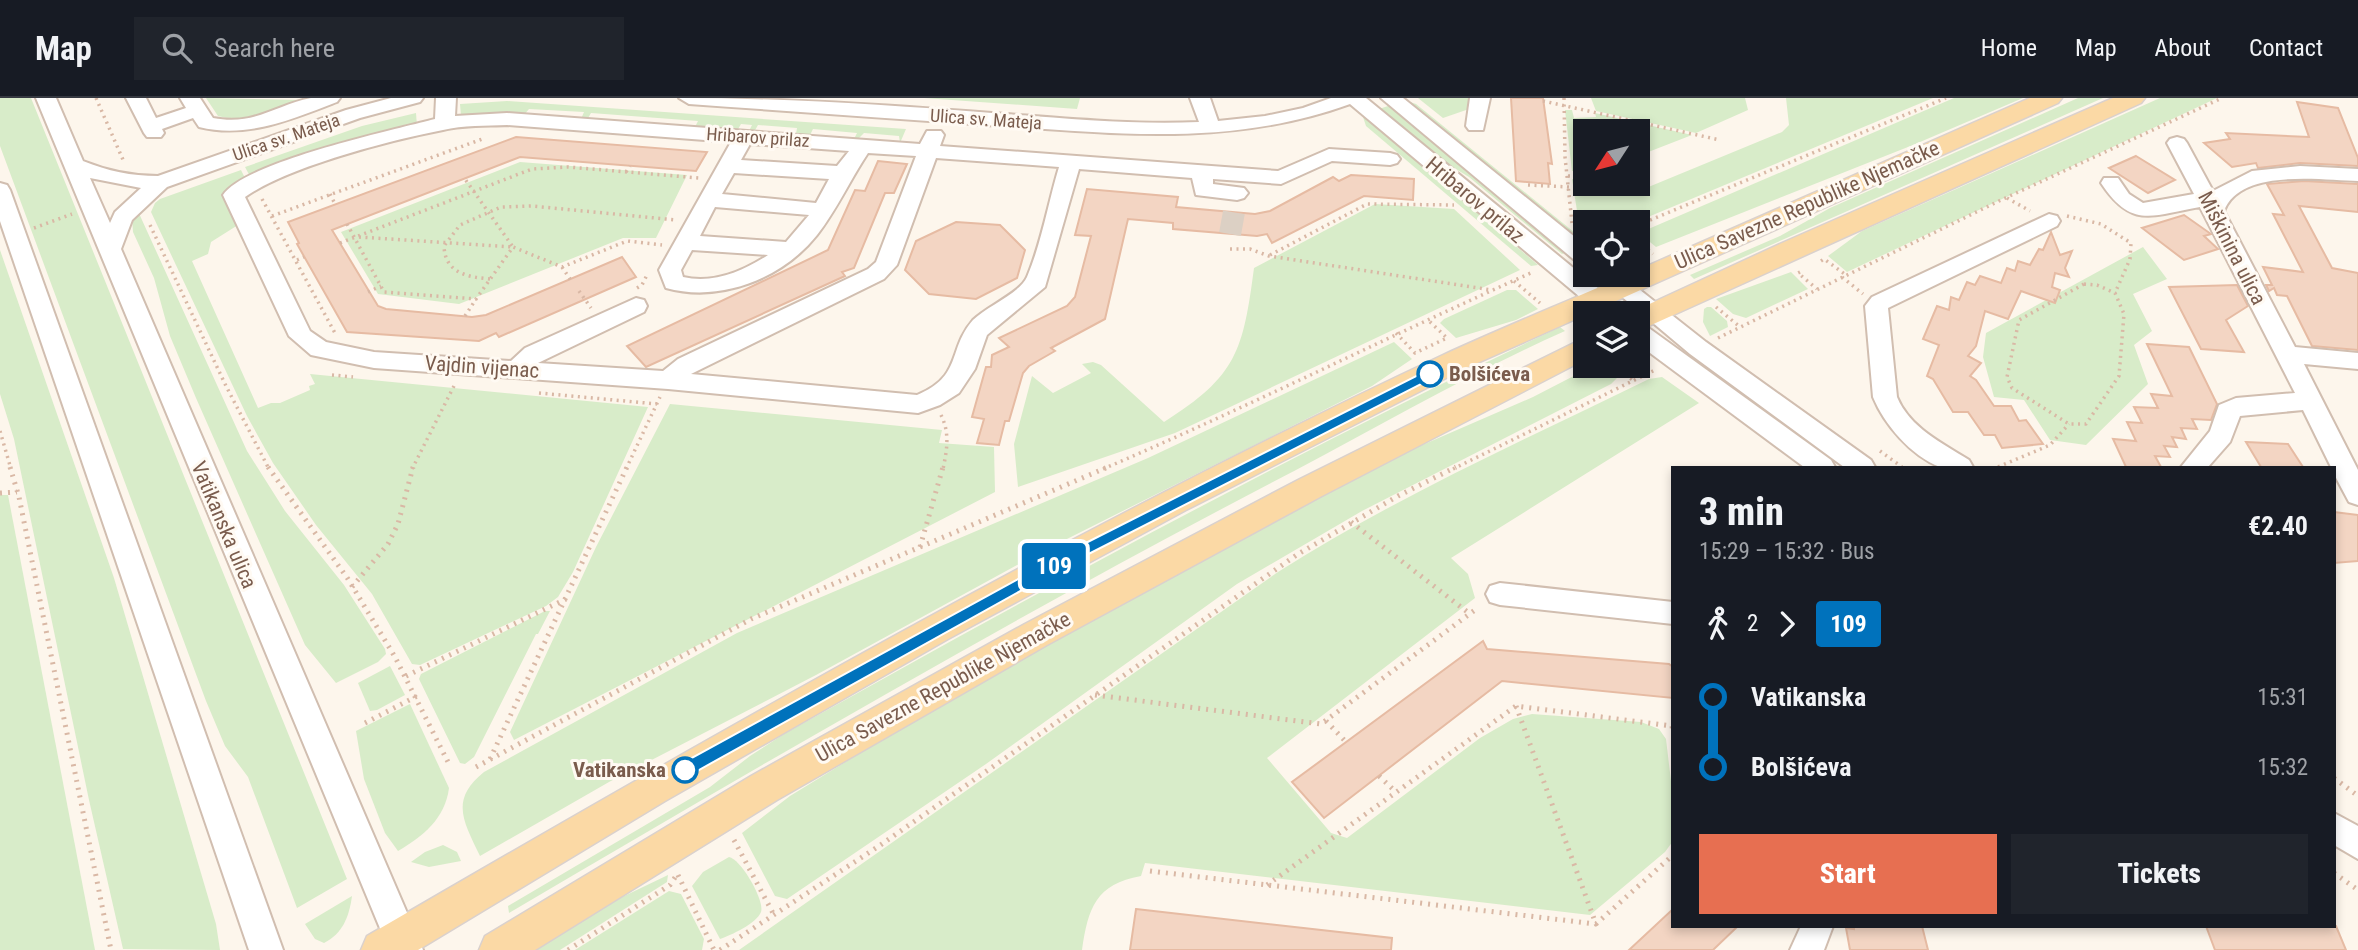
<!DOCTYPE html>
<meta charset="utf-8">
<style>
body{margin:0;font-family:"Roboto Condensed",sans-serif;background:#20242c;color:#f1f3f6;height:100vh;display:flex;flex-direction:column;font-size:26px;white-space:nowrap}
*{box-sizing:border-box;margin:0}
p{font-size:23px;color:#9ea1a6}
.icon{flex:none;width:38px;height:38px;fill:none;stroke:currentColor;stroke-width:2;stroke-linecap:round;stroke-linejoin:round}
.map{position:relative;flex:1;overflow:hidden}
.panel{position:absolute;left:1671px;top:368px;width:665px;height:462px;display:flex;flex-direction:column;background:#171b24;border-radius:0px;box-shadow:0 4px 10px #0003}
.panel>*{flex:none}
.badge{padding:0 14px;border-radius:5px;font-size:24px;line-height:46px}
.needle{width:46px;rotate:234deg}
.controls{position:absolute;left:1573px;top:21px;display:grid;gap:14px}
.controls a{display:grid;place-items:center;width:77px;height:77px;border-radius:0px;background:#171b24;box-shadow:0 4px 10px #0003;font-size:35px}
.map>.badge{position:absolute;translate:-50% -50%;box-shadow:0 0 0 4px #fff}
.legs{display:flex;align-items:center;gap:10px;height:77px;padding:0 28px;font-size:23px}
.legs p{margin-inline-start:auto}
.overview{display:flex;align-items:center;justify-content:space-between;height:119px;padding:0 28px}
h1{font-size:38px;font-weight:800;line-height:52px}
.button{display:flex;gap:14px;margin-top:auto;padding:14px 28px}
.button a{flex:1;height:80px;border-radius:0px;background:#e76f51;color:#fff;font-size:28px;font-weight:800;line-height:80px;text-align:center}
.button a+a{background:#20242c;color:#f1f3f6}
ul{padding:0 28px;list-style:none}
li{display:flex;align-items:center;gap:24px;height:70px;font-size:26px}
li i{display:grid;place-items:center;width:10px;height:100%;margin:0 9px;background:currentColor}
li i::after{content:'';width:18px;height:18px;margin:-9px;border:5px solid;border-radius:50%;background:#171b24}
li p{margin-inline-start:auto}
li:first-child i{background:linear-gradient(#0000 50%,currentColor 0)}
li:last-child i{background:linear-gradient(currentColor 50%,#0000 0)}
header{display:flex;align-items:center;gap:42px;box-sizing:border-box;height:98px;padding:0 35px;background:#171b24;border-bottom:2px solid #363941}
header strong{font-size:33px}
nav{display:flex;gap:38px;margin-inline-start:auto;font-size:24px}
.search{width:490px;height:63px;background:#20242c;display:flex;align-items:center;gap:18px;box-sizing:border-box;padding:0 24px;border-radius:0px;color:#9ea1a6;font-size:26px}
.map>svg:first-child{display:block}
.green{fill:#d8ecc9}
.building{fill:#f3d5c3;stroke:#e6bba3;stroke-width:2}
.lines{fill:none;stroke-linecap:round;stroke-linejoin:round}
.minor-tunnel{stroke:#dcd0c4;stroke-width:22;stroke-dasharray:22 11;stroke-linecap:butt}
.minor-casing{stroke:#d1beb0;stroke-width:4}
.major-casing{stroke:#dad1cd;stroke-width:3}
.path-far1{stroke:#d9b8a5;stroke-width:3.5;stroke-dasharray:2 4.5;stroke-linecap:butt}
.path{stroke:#d9b8a5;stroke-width:5;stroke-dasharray:2 6;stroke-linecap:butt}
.minor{fill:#fff;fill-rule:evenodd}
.major{fill:#fbd9a5;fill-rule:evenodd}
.line-1{fill:#0072bc;stroke:#fff;stroke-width:2}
.stop-1-dot{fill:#fff;stroke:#0072bc;stroke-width:3.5}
.labels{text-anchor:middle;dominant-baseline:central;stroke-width:6;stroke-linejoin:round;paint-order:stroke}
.far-street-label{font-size:18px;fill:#7a5c4d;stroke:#fffaf3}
.street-label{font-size:21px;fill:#7a5c4d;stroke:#fffaf3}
.stop-label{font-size:21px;font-weight:bold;fill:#7a5c4d;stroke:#fffaf3;text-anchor:start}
</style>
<header>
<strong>Map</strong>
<div class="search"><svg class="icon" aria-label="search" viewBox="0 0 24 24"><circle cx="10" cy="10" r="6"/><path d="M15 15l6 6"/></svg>Search here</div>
<nav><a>Home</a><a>Map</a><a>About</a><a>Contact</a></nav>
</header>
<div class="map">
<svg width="2358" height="852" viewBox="0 0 2358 852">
<rect width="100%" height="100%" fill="#fdf6ec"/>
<g class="green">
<polygon points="0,0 31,0 347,781 297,810 248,679 225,648 206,603 0,48"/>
<path d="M 206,0 L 298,2 C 275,14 244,25 218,18 Z"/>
<polygon points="924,0 1080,0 1077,11"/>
<polygon points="1418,0 1476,0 1469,11 1443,20"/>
<polygon points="1591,0 1745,0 1748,12 1696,35 1596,13"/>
<polygon points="1786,0 1933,0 1636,124 1586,124 1585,137 1580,132 1572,81 1585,84 1588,92 1627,95 1646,90 1782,34 1789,27"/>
<polygon points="1954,0 2023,0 1913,47 1656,149 1639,135"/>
<polygon points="2078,0 2103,0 1694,181 1690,177 1780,138 1830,110"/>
<polygon points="2160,0 2217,0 1847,174 1828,158 1862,133"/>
<polygon points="1404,2 1416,6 1585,143 1585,146"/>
<polygon points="507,3 906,31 900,45 899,38 864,35 857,42 854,41 857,35 813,31 810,37 804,39 796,36 797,30 758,27 754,34 749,33 752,27 741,26 737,33 694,31 698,23 591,15 587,22 581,21 584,14 529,11 523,18 461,18 460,6"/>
<polygon points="1388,8 1567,154 1562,156 1469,79 1441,62 1379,11"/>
<polygon points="1565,12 1572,12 1574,20 1596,19 1595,15 1692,37 1638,58 1638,33 1586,33 1585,74 1572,73"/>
<polygon points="416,15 417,28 252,82 245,69 362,28"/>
<polygon points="1363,19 1370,22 1538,167 1531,168 1366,28"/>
<polygon points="520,64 687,77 656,140 623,140 459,206 378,196 341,134"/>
<polygon points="241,72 247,84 226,92 241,118 238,127 211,144 208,156 192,163 258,310 271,305 280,305 310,292 309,288 315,286 310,276 648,309 573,474 558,499 546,508 420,567 412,566 372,496 316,427 273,365 247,318 151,114 155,105 160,101"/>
<path d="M 1375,106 L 1454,111 L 1520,172 L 1175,335 L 1018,389 L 1014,346 L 1032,278 L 1053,295 L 1091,275 L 1082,266 L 1093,264 L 1101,267 L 1164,324 C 1237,278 1243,253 1254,170 Z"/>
<polygon points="137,111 247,353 285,413 344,487 385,551 386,556 378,564 336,585 305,547 196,300 170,238 154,180 133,134 132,120"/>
<polygon points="2143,149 2167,181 2133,196 2152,233 2134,247 2148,286 2086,347 2050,342 2024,302 1994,299 1983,259 1986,235"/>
<polygon points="0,152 114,480 216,826 220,852 123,851 89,702 14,341 0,296"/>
<polygon points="1791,174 1808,191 1746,220 1733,216 1716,201"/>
<polygon points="1507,192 1516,192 1538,211 1516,222 1456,240 1440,225 1444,221"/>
<polygon points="1707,209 1711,209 1727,223 1728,229 1710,238 1703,224 1704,211"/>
<path d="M 1560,229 L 1565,233 C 1473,274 1385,325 1296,372 C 1028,511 769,662 509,815 L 508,808 L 710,689 L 750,658 L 784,636 C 1039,493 1295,354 1560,229 Z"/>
<path d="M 1394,244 L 1412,261 L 1372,288 L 1041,454 L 816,577 L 609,684 L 480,758 C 464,724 449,702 484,674 L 737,535 L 1148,360 Z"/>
<polygon points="1593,268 1605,268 1616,276 1617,280 1611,286 1362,413 1237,486 986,666 787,801 775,798 742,735 790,698 883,641 1062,537 1397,358 1533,299"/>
<path d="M 1662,279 L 1699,305 L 1451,460 L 1468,476 L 1475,500 L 1267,660 L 1331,735 L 1347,740 L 1480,640 L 1513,621 L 1532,616 L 1641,624 L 1659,631 L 1666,641 L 1673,700 L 1673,743 L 1665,754 L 1590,817 L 1145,765 L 1141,778 C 1096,786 1088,810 1082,852 L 739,852 L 1278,474 C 1396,399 1524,342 1649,281 Z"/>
<polygon points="670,306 942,332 939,345 994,349 995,394 514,642 510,634 596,449"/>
<polygon points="0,397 8,397 95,852 0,852"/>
<polygon points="545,513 550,513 538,536 536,536 474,659 465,666 460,665 419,581 421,576"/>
<polygon points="390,568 405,597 377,612 370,613 358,585"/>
<path d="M 410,606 L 449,690 C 445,721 423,738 398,753 L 385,735 L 364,681 L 356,633 Z"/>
<polygon points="443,747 457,754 461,763 429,769 411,764 425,754"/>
<path d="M 729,759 C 741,761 765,803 761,814 C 756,826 731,837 720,841 L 692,788 L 703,774 Z"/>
<polygon points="668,777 667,784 560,852 534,852 593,813"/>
<polygon points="669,793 681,796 704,841 702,852 575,852"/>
<path d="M 352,798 C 349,819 343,835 324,845 L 315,841 L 305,826 Z"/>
</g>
<g class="building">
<polygon points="1511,0 1543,0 1552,66 1548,65 1550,86 1516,83"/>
<polygon points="2297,4 2338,10 2358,60 2358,68 2300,65 2258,70 2256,65 2232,69 2204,45 2230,41 2226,35 2309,39"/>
<polygon points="516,39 707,54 696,73 520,59 332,132 378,208 386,211 472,219 486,217 622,159 636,179 499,239 496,235 479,243 347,234 297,146 299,145 288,124"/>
<polygon points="2136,58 2175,82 2148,95 2109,70"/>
<polygon points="878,63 907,66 894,95 885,95 854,170 842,174 845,178 646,269 627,248 828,152 855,92 865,93"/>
<polygon points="1351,77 1414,81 1413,102 1364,98 1272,145 1267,136 1257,138 1173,131 1173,125 1128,121 1105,221 1051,250 1055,253 1029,268 1023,275 1009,323 1005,323 999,347 977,345 984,321 972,319 986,269 991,269 992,257 1009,249 999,240 1067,208 1075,199 1091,138 1075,137 1087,91 1178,99 1176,109 1255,116 1270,113 1333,79 1339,83"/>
<polygon points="2304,83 2358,86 2358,114 2299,108 2332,170 2358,175 2358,252 2312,248 2287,198 2277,197 2274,190 2269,193 2266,187 2272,187 2263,169 2303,174 2273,116 2284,117 2267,86"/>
<polygon points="2184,117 2211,136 2204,138 2218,151 2184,162 2142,130"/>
<polygon points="956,124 1000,127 1025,152 1017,180 976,201 929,196 905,172 916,143"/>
<polygon points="2051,134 2060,157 2072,153 2065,170 2069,179 2055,175 2052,189 2060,192 2055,205 2021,193 2008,221 1985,213 1976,248 1968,258 1981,265 1970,278 1976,282 1994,308 2011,308 2019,323 2026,322 2043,346 2002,350 1995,337 1984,337 1968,314 1953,314 1933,281 1927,278 1939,247 1923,241 1937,208 1949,212 1951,199 1959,202 1967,184 1975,187 1980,178 2001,185 2007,170 2015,173 2018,163 2030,167 2039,151 2043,152"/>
<polygon points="2237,187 2248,208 2226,222 2244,254 2201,251 2169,189"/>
<polygon points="2147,246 2189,249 2217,306 2211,322 2192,321 2197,331 2181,330 2186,341 2172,339 2177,349 2164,348 2170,359 2155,358 2161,369 2126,369 2113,341 2136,343 2127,324 2142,325 2134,309 2158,310 2151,296 2172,298"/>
<polygon points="2246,344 2288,346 2303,369 2261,369"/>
<polygon points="2334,414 2358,417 2358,463 2334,465"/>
<polygon points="1483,543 1487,551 1669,566 1673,569 1673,600 1502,583 1324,720 1292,684"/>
<polygon points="1136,811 1392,840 1391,852 1130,852"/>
<polygon points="1673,811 1673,828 1738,828 1713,852 1629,852"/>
<polygon points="1854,828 1922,828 1928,852 1850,852 1846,830 1854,831"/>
<polygon points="2206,828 2336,828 2346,852 2215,852"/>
</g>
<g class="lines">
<polyline class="minor-tunnel" points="1230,136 1234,114"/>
<defs>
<g id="minor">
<path d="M 36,0 L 56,0 L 83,63 C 108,73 131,78 158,78 L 346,12 L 391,0 L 423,0 L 420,4 L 360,20 L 167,89 L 132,122 L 121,151 L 423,852 L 389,852 ZM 90,80 L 141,90 L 115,114 L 110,125 Z"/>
<path d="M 126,0 L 146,0 L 156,20 L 186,10 L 180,0 L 200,0 L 213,20 C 255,28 275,7 311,0 C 320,0 331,0 340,0 L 337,4 C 292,21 248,41 199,29 L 193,20 L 162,31 L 164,35 L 161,39 L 147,39 L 144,35 Z"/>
<path d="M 436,0 L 456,0 L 455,18 L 507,15 L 920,46 L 927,33 L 941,33 L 944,37 L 940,48 L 1278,73 L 1329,51 L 1390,55 L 1397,57 L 1400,61 L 1397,65 L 1390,67 L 1332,63 L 1281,86 L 1213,81 L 1213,86 L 1244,90 L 1248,95 L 1244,100 L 1237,102 L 1196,97 L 1192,80 L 1079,71 L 1045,189 L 987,237 L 975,271 L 959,295 L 940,307 L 918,315 L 668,291 L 374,270 L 311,257 L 289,238 L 223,97 C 245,64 393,32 435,21 ZM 507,27 L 731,44 L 659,172 L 666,190 C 720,205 782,181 817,137 C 836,113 850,82 868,55 L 916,58 L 876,164 L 868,171 L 678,261 L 663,273 L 538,265 L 644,214 L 647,208 L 644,202 L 636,200 L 525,250 L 511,263 L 374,254 L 326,244 L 310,233 L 245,99 C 287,69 391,42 443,32 C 463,27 486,28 507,27 ZM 750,46 L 849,53 L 837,68 L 741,62 ZM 936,60 L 1059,69 C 1048,105 1042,144 1027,179 C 1020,195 987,208 973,222 C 947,252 963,278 917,297 L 691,276 L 884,181 L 897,167 ZM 734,75 L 829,81 L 816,105 L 722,96 ZM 715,109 L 809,117 L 786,144 L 700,138 ZM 692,152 L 768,157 C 743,173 714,186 683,179 L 681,172 Z"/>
<path d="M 679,0 C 784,0 888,7 992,15 C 1061,20 1130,27 1199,24 L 1190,0 L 1210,0 L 1218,23 L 1265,18 L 1303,10 L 1331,0 L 1366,0 L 1621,209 L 1624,215 L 1599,215 L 1350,6 C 1229,50 1111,35 986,27 C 887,20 788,13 689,6 Z"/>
<polygon points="1381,0 1403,0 1586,148 1586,167 1578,165"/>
<polygon points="1470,0 1490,0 1483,32 1469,32 1466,28"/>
<path d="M 2177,39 L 2184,41 L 2187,45 L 2213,93 L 2252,73 L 2300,68 L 2358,71 L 2358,83 C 2321,82 2240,70 2224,113 L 2295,249 L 2358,255 L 2358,271 L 2304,266 L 2358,372 L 2358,407 L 2349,404 L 2334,376 L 2334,369 L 2331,369 L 2303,312 L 2240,318 L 2230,344 L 2208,369 L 2181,369 L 2210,333 L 2219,307 L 2236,300 L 2295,295 L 2200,109 C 2152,117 2132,132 2101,85 L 2104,80 L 2118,80 L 2129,96 L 2143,105 L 2194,96 L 2167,45 L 2170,41 Z"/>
<polygon points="0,85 7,87 10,92 283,852 249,852 0,123"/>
<path d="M 2049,116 L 2057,118 L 2060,123 L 2057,128 L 1888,210 L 1897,299 C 1910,330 1942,345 1969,362 L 1973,369 C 1964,369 1949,372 1940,369 C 1911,358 1884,326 1873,299 L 1865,208 L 1872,199 Z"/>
<polygon points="1596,177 1621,177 1706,244 1871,362 1875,369 1844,369 1690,256"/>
<polygon points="1638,226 1646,228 1831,362 1835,369 1804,369 1638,246"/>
<polygon points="1500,485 1673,504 1673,526 1500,507 1490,504 1486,496 1490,488"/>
<polygon points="2334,715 2358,728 2358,761 2334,747"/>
<polygon points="1801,828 1833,828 1824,852 1790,852"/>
</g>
<g id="major">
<path d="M 2030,0 L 2062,0 L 2058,5 L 1464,271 L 1186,412 L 948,541 L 665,703 L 418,852 L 361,852 L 367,838 C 719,633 1074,430 1443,257 C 1504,229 1566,204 1627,177 L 1638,177 L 1638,172 Z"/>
<polygon points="2113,0 2145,0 2141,5 1638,233 1638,215 1630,215 1782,145"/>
<polygon points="1586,239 1586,261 1320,399 1047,547 777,702 535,852 479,852 485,838 751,678 1023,527 1298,382"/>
</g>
</defs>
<use href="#minor" class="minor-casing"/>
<use href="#major" class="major-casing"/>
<g class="path-far1">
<polyline points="96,0 124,64"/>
<polyline points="1564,0 1565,59 1572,125"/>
<polyline points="1543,3 1720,42"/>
<polyline points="626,74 630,68"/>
<polyline points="1568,78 1586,79"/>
<polyline points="1528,87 1569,89"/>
<polyline points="330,96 335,106"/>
<polyline points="2007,100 2030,113"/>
<polyline points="262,101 335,235"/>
<polyline points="272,118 485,40"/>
<polyline points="2067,118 2101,126 2131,145 2130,161 2115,195"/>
<polyline points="347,126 384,194 476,201 513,149 562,169 627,143 662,147"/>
<polyline points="150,127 226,288 269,371"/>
<polyline points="1638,127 1946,0"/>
<polyline points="34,130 72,116"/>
<polyline points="359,139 513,149 465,81"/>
<polyline points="1638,143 1653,156"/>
<polyline points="340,145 532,71 568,69 699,80"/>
<polyline points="1230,151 1250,151 1269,158 1492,192"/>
<polyline points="1270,157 1367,106 1454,107"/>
<polyline points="297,162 304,159"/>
<polyline points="1821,163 1824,161 1846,177"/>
<polyline points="562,169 572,184"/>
<polyline points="1800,174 1798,175 1817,191"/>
<polyline points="1842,179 1863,196"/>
<path d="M 490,181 C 467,179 445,175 444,148 L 460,127 L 501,109 L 532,108 L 676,122"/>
<polyline points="1514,183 1540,205"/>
<polygon points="2084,186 2097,187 2115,195 2124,216 2119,278 2086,326 2069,326 2012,290 2007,279 2019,222"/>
<polyline points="637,190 642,187 648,175"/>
<polyline points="579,193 591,210"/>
<polyline points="368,194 381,188"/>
<polyline points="1716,209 1740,229"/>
<polyline points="465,218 476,201"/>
<polyline points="1396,235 1415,255 1447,240 1427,221"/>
<polyline points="1718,240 2001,102 2222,0"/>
<polyline points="1615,268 1634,283"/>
<polyline points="332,277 353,279"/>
<polyline points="539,295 657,306"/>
<path d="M 941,317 C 950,335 947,352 943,371"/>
<polyline points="0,333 11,371"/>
<polyline points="1880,353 1902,369"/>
<polyline points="1998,369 2050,347 2069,326"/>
<polyline points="412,371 454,288"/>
<polyline points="626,371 660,299"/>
<path d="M 1103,371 C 1248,309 1389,238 1533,174"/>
<polyline points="1453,371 1657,271"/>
</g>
<g class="path">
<polyline points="10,369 19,399 111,852"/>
<polyline points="268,369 348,481 395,559 448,664"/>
<polyline points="0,395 17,394"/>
<polyline points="1351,424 1470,516"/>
<polyline points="920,449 943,369"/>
<polyline points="352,489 388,446 398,426 413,369"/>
<polyline points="406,578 566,501"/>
<polyline points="1095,597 1321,626 1475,512"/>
<polyline points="1516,608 1596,826 1673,757"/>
<polyline points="1326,623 1346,644"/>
<polyline points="365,625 417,598"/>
<polyline points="490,661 627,369"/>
<polyline points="476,669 751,521 1108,369"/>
<polyline points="1379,678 1396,694"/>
<polyline points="2334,680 2358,698"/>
<polyline points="734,742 774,817"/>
<polyline points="1150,773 1596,826"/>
<polyline points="2334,775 2358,792"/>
<polyline points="678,777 714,852"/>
<polyline points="1267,787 1516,608 1672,628 1673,635"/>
<polyline points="568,852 670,787 676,778"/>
<polyline points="720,852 879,748 1298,456 1398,398 1456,369"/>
</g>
<use href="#minor" class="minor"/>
<use href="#major" class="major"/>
</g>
<polygon class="line-1" points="1430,271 1435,273 1435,279 1069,466 690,677 679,677 677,672 679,667 1060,458"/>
<g class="stop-1-dot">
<circle cx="1430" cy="276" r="12"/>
<circle cx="685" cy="672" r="12"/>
</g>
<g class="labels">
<g class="far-street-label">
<text transform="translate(986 21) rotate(4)">Ulica sv. Mateja</text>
<text transform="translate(286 39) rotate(-19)">Ulica sv. Mateja</text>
<text transform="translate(758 39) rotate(4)">Hribarov prilaz</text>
</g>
<g class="street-label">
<text transform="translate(1475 102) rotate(40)">Hribarov prilaz</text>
<text transform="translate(1807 107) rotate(-24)">Ulica Savezne Republike Njemačke</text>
<text transform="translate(2232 150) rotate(63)">Miškinina ulica</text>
<text transform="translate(482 269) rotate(4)">Vajdin vijenac</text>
<text transform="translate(224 427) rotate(67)">Vatikanska ulica</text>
<text transform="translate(943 589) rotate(-29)">Ulica Savezne Republike Njemačke</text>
</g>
<g class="stop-label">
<text x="1449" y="276">Bolšićeva</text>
<text x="666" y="672" text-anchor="end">Vatikanska</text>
</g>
</g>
</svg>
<div class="controls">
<a><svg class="needle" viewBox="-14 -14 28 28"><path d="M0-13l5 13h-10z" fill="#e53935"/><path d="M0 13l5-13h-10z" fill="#9ea1a6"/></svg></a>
<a><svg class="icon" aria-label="locate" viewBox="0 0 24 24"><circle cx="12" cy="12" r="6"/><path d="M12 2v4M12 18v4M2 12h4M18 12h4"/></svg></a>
<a><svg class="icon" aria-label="layers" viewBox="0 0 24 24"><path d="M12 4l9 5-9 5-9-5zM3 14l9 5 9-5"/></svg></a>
</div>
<b class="badge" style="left:1054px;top:468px;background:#0072bc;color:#fff">109</b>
<section class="panel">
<div class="overview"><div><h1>3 min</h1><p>15:29 – 15:32 · Bus</p></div><b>€2.40</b></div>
<div class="legs"><svg class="icon" aria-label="walk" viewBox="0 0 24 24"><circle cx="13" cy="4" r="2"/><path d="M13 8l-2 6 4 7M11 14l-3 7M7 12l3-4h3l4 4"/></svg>2<svg class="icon" aria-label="forward" viewBox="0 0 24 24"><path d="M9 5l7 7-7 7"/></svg><b class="badge" style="background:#0072bc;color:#fff">109</b></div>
<ul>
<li><i style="color:#0072bc"></i><b>Vatikanska</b><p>15:31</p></li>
<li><i style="color:#0072bc"></i><b>Bolšićeva</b><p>15:32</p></li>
</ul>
<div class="button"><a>Start</a><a>Tickets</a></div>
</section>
</div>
